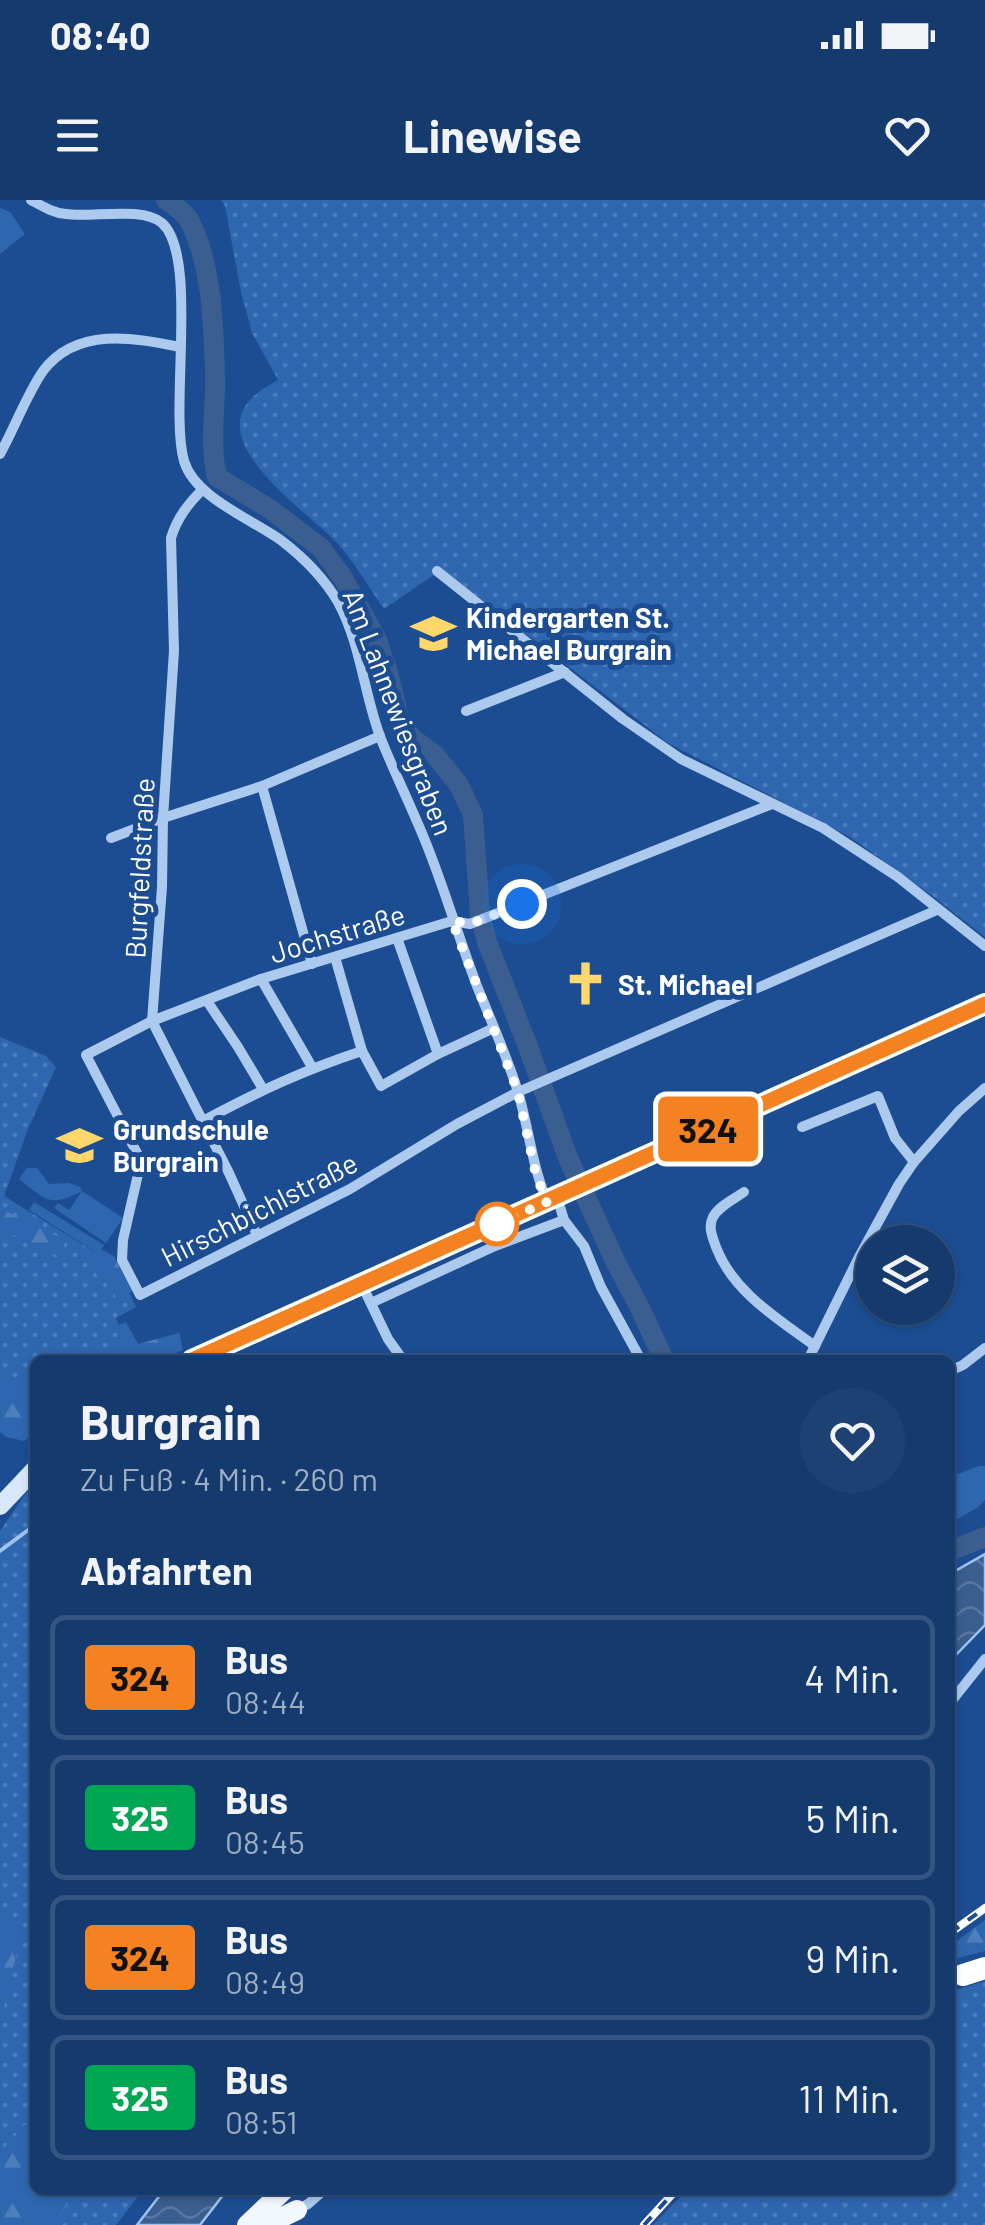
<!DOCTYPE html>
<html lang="de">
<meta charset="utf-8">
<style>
body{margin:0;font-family:Barlow,sans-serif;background:#1e4173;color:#f1f3f6;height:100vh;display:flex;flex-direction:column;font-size:38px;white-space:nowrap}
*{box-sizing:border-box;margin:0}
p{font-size:32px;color:#9dadc2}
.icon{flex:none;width:55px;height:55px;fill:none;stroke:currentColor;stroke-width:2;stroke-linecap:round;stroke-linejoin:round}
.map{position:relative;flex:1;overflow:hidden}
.panel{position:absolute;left:30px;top:1155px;width:925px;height:840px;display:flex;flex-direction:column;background:#153a6e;border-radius:15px;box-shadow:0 2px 8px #0004,0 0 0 2px #345481}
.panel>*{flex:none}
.badge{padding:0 20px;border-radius:8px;font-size:35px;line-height:65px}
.fabs{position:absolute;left:855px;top:1025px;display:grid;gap:20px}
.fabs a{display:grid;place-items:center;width:100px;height:100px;border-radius:50%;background:#153a6e;box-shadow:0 2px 8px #0004,0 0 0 2px #345481;font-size:50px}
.you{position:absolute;width:50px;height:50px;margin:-25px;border:8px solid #fff;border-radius:50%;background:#1a73e8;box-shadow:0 0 0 15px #1a73e833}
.map>.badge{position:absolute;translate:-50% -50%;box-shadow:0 0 0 5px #fff}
h2{padding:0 50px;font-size:38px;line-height:90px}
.round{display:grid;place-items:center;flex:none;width:105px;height:105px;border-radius:52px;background:#1e4173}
.summary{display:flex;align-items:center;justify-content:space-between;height:170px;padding:0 50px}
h1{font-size:48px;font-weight:700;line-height:75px}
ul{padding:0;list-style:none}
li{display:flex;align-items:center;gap:30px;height:125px;margin:0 20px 15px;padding:0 30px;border:5px solid #345481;border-radius:15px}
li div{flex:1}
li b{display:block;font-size:38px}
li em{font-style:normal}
li .badge{min-width:110px;font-weight:700;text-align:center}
.status{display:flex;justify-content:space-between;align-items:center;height:70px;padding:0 50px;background:#153a6e;direction:ltr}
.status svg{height:28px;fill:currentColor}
header{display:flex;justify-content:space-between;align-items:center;height:130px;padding:0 50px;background:#153a6e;font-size:45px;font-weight:700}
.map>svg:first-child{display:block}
.grass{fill:url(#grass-dots)}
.forest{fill:url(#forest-firs)}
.green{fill:#2f66b0}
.water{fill:url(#water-waves);stroke:#9fc3f0;stroke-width:2.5}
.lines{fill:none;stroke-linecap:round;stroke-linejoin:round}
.stream{stroke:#9fc3f0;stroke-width:4}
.river{stroke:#3b5e90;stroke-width:20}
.street{stroke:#acc9ee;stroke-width:10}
.secondary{stroke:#d9e7fa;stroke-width:18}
.primary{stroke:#f3f8ff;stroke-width:20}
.highway{stroke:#fff;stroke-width:22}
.rail-casing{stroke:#fff;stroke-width:8}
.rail{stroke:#1c4d92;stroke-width:4;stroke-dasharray:11;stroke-linecap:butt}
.line-casing{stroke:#fff;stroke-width:22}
.line{stroke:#f58220;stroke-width:15}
.walk{stroke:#fff;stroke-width:10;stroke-dasharray:0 18}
.stop-dot{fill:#fff;stroke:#f58220;stroke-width:5}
.labels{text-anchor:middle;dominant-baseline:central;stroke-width:10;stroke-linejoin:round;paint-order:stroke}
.poi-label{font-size:28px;font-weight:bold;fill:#fff;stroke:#1c4d92;text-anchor:start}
.street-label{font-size:28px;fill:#fff;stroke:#1c4d92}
</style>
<div class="status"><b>08:40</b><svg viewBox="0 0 49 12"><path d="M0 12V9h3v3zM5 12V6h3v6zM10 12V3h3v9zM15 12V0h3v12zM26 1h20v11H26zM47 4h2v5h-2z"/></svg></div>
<header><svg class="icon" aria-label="menu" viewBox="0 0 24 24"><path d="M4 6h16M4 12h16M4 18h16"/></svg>Linewise<svg class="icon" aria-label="heart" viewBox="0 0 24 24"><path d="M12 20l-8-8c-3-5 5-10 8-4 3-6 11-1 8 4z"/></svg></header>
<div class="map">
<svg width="985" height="2025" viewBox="0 0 985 2025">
<defs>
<pattern id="grass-dots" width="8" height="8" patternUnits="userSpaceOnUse" patternTransform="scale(2.5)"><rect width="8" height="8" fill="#2f66b0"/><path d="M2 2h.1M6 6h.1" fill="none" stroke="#4e7dbc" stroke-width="1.8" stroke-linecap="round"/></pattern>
<pattern id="forest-firs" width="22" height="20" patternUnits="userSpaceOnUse" patternTransform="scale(2.5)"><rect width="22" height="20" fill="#2f66b0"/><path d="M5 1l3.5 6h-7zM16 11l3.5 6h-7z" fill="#4e7dbc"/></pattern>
<pattern id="water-waves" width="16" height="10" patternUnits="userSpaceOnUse" patternTransform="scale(2.5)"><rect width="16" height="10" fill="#3b5e90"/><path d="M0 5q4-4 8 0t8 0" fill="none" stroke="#5876a1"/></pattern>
</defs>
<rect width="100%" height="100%" fill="#1c4d92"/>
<g class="grass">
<path d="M 221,0 L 985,0 L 985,737 L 930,694 L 850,637 L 668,543 L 530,437 L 500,420 L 438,372 L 384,409 C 367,385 351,355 329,335 C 301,308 205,241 253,197 C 260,190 270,185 278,180 L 252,133 L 241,92 L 225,6 Z"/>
<polygon points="0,837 46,856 56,867 28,929 4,996 116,1065 136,1107 116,1118 131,1152 152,1160 35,1160 35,1228 0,1214"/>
<polygon points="35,1284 35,1990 143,1990 116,2025 0,2025 0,1331 26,1293"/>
<polygon points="985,1781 985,2025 653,2025 687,1990 950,1990 950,1792"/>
</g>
<g class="forest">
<polygon points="0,1008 66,1041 58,1056 0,1029"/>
<polygon points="100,1049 114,1056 132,1091 125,1098 116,1097 105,1081 87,1066 87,1054"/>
<polygon points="126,1122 138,1144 179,1133 183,1150 159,1160 122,1160 126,1156 116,1126"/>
<polygon points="0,1178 35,1183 35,1233 24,1241 6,1237 0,1232"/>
<polygon points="0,1718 10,1723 20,1739 0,1824"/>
<polygon points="985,1720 985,1751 950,1760 950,1746"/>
<polygon points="35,1914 35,1990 77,1990 54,2025 0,2025 0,1952"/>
</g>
<g class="green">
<polygon points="0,8 10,12 25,34 0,54"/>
<path d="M 27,968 L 37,968 L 49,984 L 69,983 L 80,987 L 82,991 C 49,1008 46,1000 19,979 Z"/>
<polygon points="82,991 123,1018 106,1043 54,1008 58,1003 69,1010"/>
<polygon points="34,1002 104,1045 99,1054 29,1010"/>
<polygon points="979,1266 985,1266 985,1300 977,1308 950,1323 950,1277"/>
</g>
<g class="water">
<polygon points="985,1354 985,1425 950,1461 950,1374"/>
<polygon points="164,1990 227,1990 200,2025 137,2025"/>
</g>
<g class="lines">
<polyline class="stream" points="0,1351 35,1325"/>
<g class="river">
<path d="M 166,0 C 174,5 184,12 189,20 C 212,63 214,128 215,175 C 216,209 209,244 217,277 L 270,309 L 321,348 L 343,378 L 377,440 L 388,473 L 400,522 L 412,538 L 434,554 L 459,585 L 473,615 L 480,714 L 487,742 L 527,844 L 568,958 L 616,1063 L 639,1106 L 664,1160"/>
<polyline points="950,1351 985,1337"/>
</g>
<g class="street">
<path d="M 31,0 C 42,6 53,13 66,14 C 91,18 142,6 162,23 C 199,56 169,209 184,261 C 195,298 252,319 282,341 C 304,358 324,378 338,402 C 361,444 364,495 381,539 C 395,574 412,608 426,643 C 445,690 459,739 477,786 C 491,821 507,856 518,892 C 529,929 532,966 547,1001"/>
<path d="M 0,254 C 14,229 27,194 43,171 C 76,127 134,137 180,147"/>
<path d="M 203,289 C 188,304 177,318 171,338 L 174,451 L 163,618 L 162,687 L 152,821 L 229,973 L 257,1035"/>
<polyline points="437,371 623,519 681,559 823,628 898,677 985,746"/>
<polyline points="466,511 565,472"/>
<polyline points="262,586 312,764"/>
<polyline points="772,604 470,724 452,721 261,779 152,821 86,855 138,955 139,970 123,1040 122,1060 140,1095 350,989 457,924 518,892 937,710"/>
<polyline points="111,638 163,618 262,586 380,536"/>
<polyline points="397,738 438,854"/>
<polyline points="335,757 362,851"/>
<polyline points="261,779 312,867"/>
<polyline points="207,801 238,847 263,889"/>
<path d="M 203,921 C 257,892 304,870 362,851 L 381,886 L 438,854 L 494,828"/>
<polyline points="802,927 878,896 895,938 914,962"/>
<path d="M 744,992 C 734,999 719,1006 713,1017 C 708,1027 712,1036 716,1047 C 733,1092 777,1118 815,1146"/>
<polyline points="557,997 564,1020 584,1046 601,1087 641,1160"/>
<polyline points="362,1085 388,1139 403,1160"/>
<polyline points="371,1103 495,1046 564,1020"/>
<polyline points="808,1160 859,1057 899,984 914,962 959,911 985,888"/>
<polyline points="950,1171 963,1165 985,1148"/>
<polyline points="950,1503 985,1459"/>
<polyline points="297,2010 308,2004 324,1990"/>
</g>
<g class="secondary">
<polyline points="193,1160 985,804"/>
<polyline points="0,1306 35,1269"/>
</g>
<g class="primary">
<polyline points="247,2025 284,1990"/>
<polyline points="266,2025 297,2010"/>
</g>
<polyline class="highway" points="963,1775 985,1768"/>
<defs>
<g id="rail">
<polyline points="950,1733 985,1708"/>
<polyline points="644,2025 676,1990"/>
</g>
</defs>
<use href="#rail" class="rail-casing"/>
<use href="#rail" class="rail"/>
</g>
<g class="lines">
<defs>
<polyline id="line" points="192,1160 985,804"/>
</defs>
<use href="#line" class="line-casing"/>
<use href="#line" class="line"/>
<polyline class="walk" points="497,1024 547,1002 536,975 518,892 452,721 470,724 522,704"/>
</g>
<defs>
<symbol id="school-bare" viewBox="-9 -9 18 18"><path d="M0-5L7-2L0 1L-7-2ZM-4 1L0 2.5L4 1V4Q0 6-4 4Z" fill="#ffd76a" stroke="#1c4d92" stroke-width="2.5" paint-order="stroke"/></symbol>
<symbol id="church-bare" viewBox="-9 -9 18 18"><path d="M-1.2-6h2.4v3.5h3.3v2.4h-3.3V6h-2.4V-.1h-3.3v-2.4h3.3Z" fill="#ffd76a" stroke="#1c4d92" stroke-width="2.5" paint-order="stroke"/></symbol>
</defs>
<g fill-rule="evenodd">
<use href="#school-bare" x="402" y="402" width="63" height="63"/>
<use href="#church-bare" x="554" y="752" width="63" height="63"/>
<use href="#school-bare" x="48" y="914" width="63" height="63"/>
</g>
<circle class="stop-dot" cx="497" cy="1024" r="20"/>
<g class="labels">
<g class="poi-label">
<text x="466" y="417">Kindergarten St.<tspan x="466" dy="32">Michael Burgrain</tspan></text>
<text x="618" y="784">St. Michael</text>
<text x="113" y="929">Grundschule<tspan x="113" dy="32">Burgrain</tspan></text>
</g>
<g class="street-label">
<text transform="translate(399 512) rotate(69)">Am Lahnewiesgraben</text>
<text transform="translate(139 668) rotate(-87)">Burgfeldstraße</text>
<text transform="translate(337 733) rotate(-17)">Jochstraße</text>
<text transform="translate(259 1009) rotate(-27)">Hirschbichlstraße</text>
</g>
</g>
</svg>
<div class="fabs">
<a><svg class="icon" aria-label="layers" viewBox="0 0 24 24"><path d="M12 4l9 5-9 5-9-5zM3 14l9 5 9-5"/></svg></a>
</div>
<div class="you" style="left:522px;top:704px"></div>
<b class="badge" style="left:708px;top:929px;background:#f58220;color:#111">324</b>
<section class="panel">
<div class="summary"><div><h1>Burgrain</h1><p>Zu Fuß · 4 Min. · 260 m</p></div><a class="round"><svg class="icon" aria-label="heart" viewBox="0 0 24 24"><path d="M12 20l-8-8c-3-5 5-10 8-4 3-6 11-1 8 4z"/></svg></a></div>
<h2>Abfahrten</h2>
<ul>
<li><span class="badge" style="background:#f58220;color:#111">324</span><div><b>Bus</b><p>08:44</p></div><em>4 Min.</em></li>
<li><span class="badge" style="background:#00a651;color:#fff">325</span><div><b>Bus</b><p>08:45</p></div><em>5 Min.</em></li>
<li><span class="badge" style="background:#f58220;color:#111">324</span><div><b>Bus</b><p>08:49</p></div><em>9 Min.</em></li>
<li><span class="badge" style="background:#00a651;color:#fff">325</span><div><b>Bus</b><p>08:51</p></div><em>11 Min.</em></li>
</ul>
</section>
</div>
